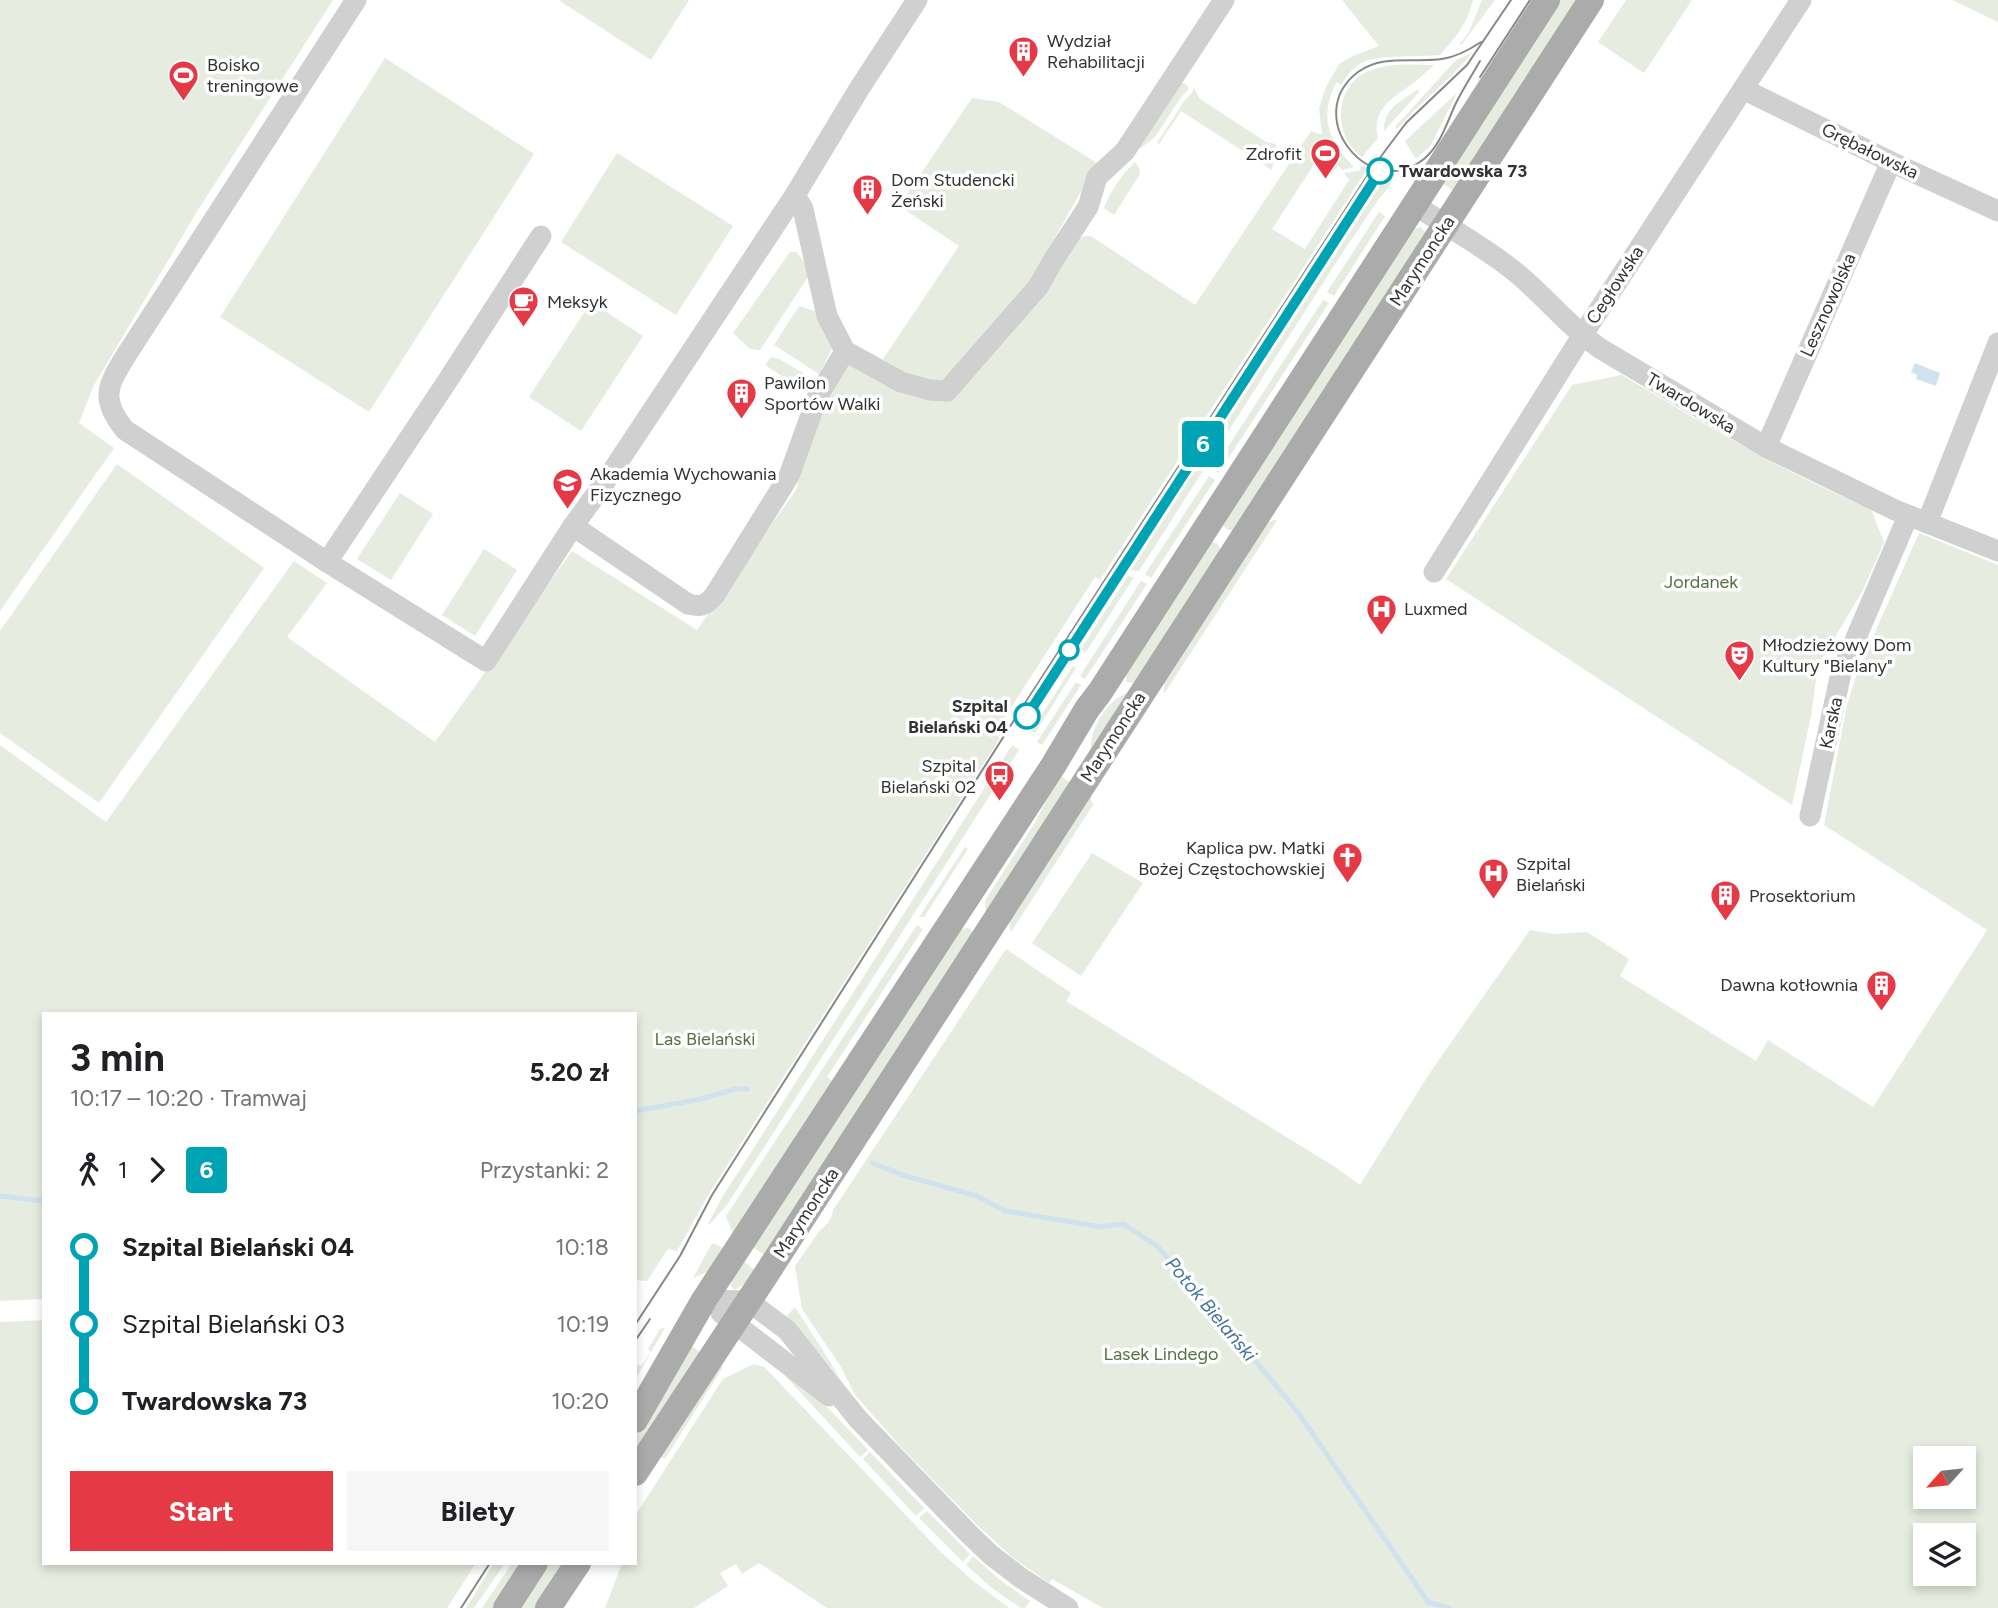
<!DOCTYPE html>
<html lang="pl">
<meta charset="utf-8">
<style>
body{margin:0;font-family:Figtree,sans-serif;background:#f6f6f6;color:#202124;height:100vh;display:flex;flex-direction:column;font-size:26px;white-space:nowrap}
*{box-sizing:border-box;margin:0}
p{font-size:23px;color:#757577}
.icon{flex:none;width:38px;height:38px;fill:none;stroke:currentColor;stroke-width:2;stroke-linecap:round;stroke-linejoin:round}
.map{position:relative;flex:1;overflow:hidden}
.details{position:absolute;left:42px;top:1012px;width:595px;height:553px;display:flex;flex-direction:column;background:#fff;border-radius:0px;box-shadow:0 4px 10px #0003}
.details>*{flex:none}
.badge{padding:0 14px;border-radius:5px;font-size:24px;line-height:46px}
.needle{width:46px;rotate:243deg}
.buttons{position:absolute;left:1913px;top:1446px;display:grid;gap:14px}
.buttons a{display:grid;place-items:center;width:63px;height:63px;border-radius:0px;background:#fff;box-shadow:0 4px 10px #0003;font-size:35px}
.map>.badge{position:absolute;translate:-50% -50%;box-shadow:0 0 0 4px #fff}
.legs{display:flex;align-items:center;gap:10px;height:77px;padding:0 28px;font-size:23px}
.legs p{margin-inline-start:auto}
.summary{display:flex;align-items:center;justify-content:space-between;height:119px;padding:0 28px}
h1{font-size:38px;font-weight:700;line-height:52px}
.cta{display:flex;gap:14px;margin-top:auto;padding:14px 28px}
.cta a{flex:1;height:80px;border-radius:0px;background:#e63946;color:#fff;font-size:28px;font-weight:700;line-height:80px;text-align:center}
.cta a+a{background:#f6f6f6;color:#202124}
ul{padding:0 28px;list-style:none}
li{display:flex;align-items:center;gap:24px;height:77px;font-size:26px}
li i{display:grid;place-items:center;width:10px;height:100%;margin:0 9px;background:currentColor}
li i::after{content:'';width:18px;height:18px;margin:-9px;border:5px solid;border-radius:50%;background:#fff}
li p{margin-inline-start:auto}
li:first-child i{background:linear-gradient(#0000 50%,currentColor 0)}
li:last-child i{background:linear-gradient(currentColor 50%,#0000 0)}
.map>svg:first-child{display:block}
.green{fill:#e6ecdf;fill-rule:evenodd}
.water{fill:#cfe2ee}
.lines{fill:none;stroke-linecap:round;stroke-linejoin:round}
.stream{stroke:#cfe2ee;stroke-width:5}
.minor{stroke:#d0d0d0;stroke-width:21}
.major{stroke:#ababab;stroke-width:26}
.tram{stroke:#888;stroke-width:2}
.line-1-casing{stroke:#fff;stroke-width:16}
.line-1{stroke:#00a3b4;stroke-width:10}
.stop-1-dot{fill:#fff;stroke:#00a3b4;stroke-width:3.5}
.labels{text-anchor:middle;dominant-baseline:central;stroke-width:7;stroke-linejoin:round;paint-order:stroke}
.poi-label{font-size:18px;fill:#333;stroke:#fff;text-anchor:start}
.street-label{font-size:18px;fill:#333;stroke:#fff}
.stop-label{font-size:18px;font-weight:bold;fill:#333;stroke:#fff;text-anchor:start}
.park-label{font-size:18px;fill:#56703f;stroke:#fff}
.water-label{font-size:19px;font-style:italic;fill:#3f7597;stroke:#fff}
</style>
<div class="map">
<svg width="1998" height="1608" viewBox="0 0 1998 1608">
<rect width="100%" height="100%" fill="#fff"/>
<g class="green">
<polygon points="0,0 333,0 198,210 94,385 79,423 114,448 0,611"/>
<polygon points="561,0 689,0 651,60 560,1"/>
<path d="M 1342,0 L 1473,0 C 1468,23 1455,38 1440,55 C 1422,57 1381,55 1366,61 C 1355,65 1347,75 1341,85 L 1337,82 L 1336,83 C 1319,117 1328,141 1354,167 L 1342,170 L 1338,165 L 1332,174 L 1315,163 L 1272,229 L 1305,249 L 1349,180 L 1344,173 L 1359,171 L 1362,166 L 1368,168 L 1100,580 L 1095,577 L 1001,723 L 995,734 L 1000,738 L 710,1192 L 677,1251 L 668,1249 L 647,1281 L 635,1280 L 635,1013 L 44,1013 L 44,1299 L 0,1301 L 0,745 L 106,822 L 294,561 L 327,583 L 287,637 L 435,742 L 572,551 L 697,630 L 796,490 L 813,431 L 848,363 L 945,399 L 965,386 L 1041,295 L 1076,240 L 1084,236 L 1091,236 L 1195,305 L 1311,131 L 1322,135 L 1319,108 L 1326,87 L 1339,64 L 1353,56 L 1379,46 Z"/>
<polygon points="1482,0 1495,0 1462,44 1459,45 1469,32"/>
<polygon points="1559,0 1580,0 1455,192 1440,182"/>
<polygon points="1626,0 1692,0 1644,73 1598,42"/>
<polygon points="1952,0 1998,0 1998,22"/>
<path d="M 1472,53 C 1449,81 1420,102 1397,129 L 1395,127 L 1456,60 Z"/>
<polygon points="385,58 534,154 369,412 220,317"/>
<path d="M 1434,65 C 1427,71 1420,78 1412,84 C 1392,98 1371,110 1378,138 L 1362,157 C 1333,135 1333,86 1369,71 C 1389,62 1413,65 1434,65 Z"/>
<polygon points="1180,81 1188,86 1188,90 1181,97 1155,137 1141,148 1138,145"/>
<polygon points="1193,87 1200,99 1266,142 1276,144 1272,170 1181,111 1159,144 1157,143 1185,100 1193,92"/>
<path d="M 1417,90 L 1420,91 L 1384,131 C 1383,109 1401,101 1417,90 Z"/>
<polygon points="1457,93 1431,145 1416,159 1405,141"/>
<path d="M 972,98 L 999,102 L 1097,163 L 1026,289 L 942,382 C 920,379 901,374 883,359 L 959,246 L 899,206 Z"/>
<polygon points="617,153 733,226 676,315 561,242"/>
<path d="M 1135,162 L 1139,168 L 1140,174 L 1114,215 L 1104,208 C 1110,191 1122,175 1135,162 Z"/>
<polygon points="1383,173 1394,174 1390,186 1378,200 1337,261 1139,571 1126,570"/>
<polygon points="1379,212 1385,216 1334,296 1327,292"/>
<polygon points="1421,227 1426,233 1233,531 1226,529 1222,523 1414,229"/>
<path d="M 790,252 L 796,252 C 804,259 806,266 808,277 L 760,350 L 750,349 L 733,333 Z"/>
<polygon points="1323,300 1329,303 1219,473 1213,470"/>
<polygon points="591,302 643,336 581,431 529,397"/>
<polygon points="799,306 818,312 835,343 819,374 774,345"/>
<polygon points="771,357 779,359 815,380 808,393 765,365"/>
<path d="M 1622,375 C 1703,423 1783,473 1871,509 L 1884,542 L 1862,592 L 1826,652 L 1816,680 L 1811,716 L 1792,805 L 1446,579 L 1572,385 Z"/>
<polygon points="117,464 264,568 99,803 0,733 0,631"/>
<polygon points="1209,476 1215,480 1151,578 1145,574"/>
<polygon points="400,493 433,514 391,580 357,559"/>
<polygon points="1274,520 1277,520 1164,694 1164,682 1265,524"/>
<path d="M 1919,533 L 1998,565 L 1998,1608 L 1103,1608 L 1052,1579 L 1049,1583 L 1012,1557 L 975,1523 L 899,1445 L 855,1395 L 841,1367 L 802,1309 L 795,1266 L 820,1230 C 826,1226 833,1217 833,1210 L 1006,949 L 1071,993 L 1066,1001 L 1335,1167 L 1360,1185 L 1429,1074 L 1530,930 L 1555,934 L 1587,932 L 1629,959 L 1620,976 L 1756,1061 L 1768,1040 L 1873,1107 L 1987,930 L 1824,825 L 1847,705 L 1857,673 ZM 1925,1458 L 1964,1458 L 1964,1496 L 1925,1496 ZM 1925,1535 L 1964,1535 L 1964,1573 L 1925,1573 Z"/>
<polygon points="1212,542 1218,544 1221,552 1136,683 1126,682 1126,676 1137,653"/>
<polygon points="484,549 517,570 475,636 442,615"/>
<polygon points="1128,576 1134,577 1086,652 1081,649"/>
<polygon points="1141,581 1147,584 1085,679 1080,676"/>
<polygon points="1073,666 1076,668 1035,733 1031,731"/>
<polygon points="1076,682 1081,685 1042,745 1037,742"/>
<path d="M 1129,693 L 1091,748 C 1089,730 1110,696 1129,693 Z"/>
<polygon points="1012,745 1019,750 727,1205 710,1224 708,1224 721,1199"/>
<polygon points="1060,776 1073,784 986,912 985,903 986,899 1036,821 1053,786"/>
<polygon points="1090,796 1093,805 1011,932 1009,922"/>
<polygon points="965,847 968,849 924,917 919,917"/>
<polygon points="1092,853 1143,883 1081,976 1032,943"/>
<polygon points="917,925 923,929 827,1077 834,1082 733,1234 726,1216"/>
<polygon points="967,928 971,929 973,933 765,1255 752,1247 961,930"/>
<polygon points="714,1243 724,1249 707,1272 693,1278 711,1245"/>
<polygon points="743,1261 755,1270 747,1282 735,1290 731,1286 732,1279"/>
<polygon points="795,1307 841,1379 787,1316"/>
<polygon points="44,1320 44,1563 476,1563 447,1608 0,1608 0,1322"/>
<polygon points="665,1328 635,1380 635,1369 638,1364 641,1366 651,1352 648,1349 660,1329"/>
<polygon points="690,1345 701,1353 635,1455 635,1437"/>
<polygon points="754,1364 764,1367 772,1375 942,1553 972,1580 1009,1608 827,1608 759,1563 742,1574 736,1564 720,1573 728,1586 694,1608 605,1608 622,1563 635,1563 635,1516 723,1379"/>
<polygon points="720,1366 723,1367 665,1459 661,1457"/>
<polygon points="777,1367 830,1410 868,1450 860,1457"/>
<polygon points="870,1452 924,1508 916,1516 863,1459"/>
<polygon points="927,1511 970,1554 963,1562 919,1518"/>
<polygon points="973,1556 1000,1580 1030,1601 1025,1608 1021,1608 993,1589 966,1565"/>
<polygon points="494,1563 505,1563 474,1608 466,1608"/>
<polygon points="512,1563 522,1563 493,1608 482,1608"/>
<polygon points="547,1563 565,1563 536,1608 517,1608"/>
</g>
<polygon class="water" points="1915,363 1940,373 1936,386 1916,379 1917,375 1911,372"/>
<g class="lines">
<g class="stream">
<polyline points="635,1111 701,1099 735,1089 747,1089"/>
<polyline points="872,1163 906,1176 977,1196 1005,1211 1102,1227 1123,1224 1157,1246 1189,1281 1297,1411 1428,1602 1449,1608"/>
<polyline points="0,1196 44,1201"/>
</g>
<g class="minor">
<path d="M 356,0 L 127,354 C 108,385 99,398 125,430 L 327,562 L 486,661 L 573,526 L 605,482 L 795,195"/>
<polyline points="917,0 859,89 795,195 803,209 827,316 845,351 901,382 930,390 947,391 1038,287 1054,259 1088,207 1097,177 1125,151 1224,0"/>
<polyline points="1743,89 1891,162 1998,211"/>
<path d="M 1415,205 C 1446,226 1479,244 1509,267 C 1542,292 1567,326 1601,349 L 1766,447 L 1895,510 L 1998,551"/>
<polyline points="1766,447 1891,162"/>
<polyline points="1927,523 1998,343"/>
<path d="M 573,526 L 688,604 C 701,607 705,606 714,596 L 789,476 L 817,398 L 845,351"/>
<polyline points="327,562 448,380 541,236"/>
<polyline points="1434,572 1582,336 1801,0"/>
<polyline points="1810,816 1841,673 1908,516"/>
<polyline points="704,1300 748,1301 787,1330 858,1419 969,1534 991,1555 1021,1578 1068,1608"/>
<polyline points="721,1313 829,1396"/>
</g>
<g class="major">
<polyline points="635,1420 704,1300 1053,766 1087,709 1100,692 1547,0"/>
<polyline points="635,1473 767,1273 1591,0"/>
<polyline points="506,1608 535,1563"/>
<polyline points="548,1608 578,1563"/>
</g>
<g class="tram">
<path d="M 1480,61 C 1472,75 1463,89 1456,103 C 1447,122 1441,145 1424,159 C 1370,203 1300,116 1358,72 C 1382,54 1414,63 1442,59 C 1456,57 1469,50 1481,42"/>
<polyline points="1480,77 1530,0"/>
<polyline points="635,1325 680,1256 712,1195 1018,714 1373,167 1406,123 1467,65 1511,0"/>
<polyline points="635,1341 650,1319"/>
<polyline points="461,1608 490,1563"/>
</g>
</g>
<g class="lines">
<defs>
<polyline id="line-1" points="1027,716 1380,171"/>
</defs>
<use href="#line-1" class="line-1-casing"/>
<use href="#line-1" class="line-1"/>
</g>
<defs>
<symbol id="building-pin" viewBox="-11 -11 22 30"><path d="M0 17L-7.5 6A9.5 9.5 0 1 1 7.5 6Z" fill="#e63946" stroke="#fff"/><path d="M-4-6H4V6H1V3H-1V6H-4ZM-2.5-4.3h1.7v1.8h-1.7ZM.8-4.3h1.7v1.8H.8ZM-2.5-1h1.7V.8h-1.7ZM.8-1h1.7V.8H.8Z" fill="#fff"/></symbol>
<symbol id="stadium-pin" viewBox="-11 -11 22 30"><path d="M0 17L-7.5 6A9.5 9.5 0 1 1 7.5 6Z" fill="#e63946" stroke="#fff"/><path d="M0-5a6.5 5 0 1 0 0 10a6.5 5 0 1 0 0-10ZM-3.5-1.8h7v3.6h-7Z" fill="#fff"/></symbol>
<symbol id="cafe-pin" viewBox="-11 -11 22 30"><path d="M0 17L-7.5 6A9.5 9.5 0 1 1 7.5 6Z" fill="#e63946" stroke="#fff"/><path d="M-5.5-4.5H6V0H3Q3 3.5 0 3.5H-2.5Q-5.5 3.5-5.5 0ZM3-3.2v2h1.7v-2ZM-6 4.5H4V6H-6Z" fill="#fff"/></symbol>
<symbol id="university-pin" viewBox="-11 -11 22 30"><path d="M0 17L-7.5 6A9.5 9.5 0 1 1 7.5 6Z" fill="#e63946" stroke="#fff"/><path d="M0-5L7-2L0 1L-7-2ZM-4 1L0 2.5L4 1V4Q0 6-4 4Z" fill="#fff"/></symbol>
<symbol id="hospital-pin" viewBox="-11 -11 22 30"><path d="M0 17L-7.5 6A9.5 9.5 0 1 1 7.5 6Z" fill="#e63946" stroke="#fff"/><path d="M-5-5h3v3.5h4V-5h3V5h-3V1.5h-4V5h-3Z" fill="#fff"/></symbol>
<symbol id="theatre-pin" viewBox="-11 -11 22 30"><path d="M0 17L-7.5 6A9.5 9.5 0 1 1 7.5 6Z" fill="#e63946" stroke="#fff"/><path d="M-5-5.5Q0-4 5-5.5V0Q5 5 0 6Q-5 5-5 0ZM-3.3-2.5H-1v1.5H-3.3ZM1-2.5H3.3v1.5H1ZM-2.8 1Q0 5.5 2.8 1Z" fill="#fff"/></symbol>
<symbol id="bus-pin" viewBox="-11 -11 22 30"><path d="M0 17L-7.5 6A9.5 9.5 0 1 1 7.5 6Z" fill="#e63946" stroke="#fff"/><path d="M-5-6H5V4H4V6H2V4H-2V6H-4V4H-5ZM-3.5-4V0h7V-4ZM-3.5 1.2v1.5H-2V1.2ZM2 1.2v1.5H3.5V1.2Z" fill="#fff"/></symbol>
<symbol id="church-pin" viewBox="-11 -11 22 30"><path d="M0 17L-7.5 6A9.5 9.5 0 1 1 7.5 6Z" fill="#e63946" stroke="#fff"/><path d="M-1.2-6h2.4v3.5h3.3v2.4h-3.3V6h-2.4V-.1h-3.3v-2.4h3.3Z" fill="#fff"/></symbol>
</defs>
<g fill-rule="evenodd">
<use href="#building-pin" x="1006" y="34" width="35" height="47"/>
<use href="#stadium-pin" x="166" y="58" width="35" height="47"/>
<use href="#stadium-pin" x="1308" y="136" width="35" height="47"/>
<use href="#building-pin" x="850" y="172" width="35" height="47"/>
<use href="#cafe-pin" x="506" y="284" width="35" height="47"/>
<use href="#building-pin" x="724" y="376" width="35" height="47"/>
<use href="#university-pin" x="550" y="466" width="35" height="47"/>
<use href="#hospital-pin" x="1364" y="592" width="35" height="47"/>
<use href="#theatre-pin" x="1722" y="638" width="35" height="47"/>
<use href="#bus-pin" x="982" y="758" width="35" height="47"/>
<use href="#church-pin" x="1330" y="840" width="35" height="47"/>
<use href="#hospital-pin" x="1476" y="856" width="35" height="47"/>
<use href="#building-pin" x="1708" y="878" width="35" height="47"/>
<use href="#building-pin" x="1864" y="968" width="35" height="47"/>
</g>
<g class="stop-1-dot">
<circle cx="1380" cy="171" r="12"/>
<circle cx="1069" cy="650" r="9"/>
<circle cx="1027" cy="716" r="12"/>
</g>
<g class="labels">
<g class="poi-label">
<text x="1047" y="41">Wydział<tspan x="1047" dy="21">Rehabilitacji</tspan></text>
<text x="207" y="65">Boisko<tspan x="207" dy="21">treningowe</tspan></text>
<text x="1302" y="154" text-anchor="end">Zdrofit</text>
<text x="891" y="180">Dom Studencki<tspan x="891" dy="21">Żeński</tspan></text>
<text x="547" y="302">Meksyk</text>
<text x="764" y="383">Pawilon<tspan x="764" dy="21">Sportów Walki</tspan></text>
<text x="590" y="474">Akademia Wychowania<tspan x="590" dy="21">Fizycznego</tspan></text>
<text x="1404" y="609">Luxmed</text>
<text x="1762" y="645">Młodzieżowy Dom<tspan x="1762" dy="21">Kultury "Bielany"</tspan></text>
<text x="976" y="766" text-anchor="end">Szpital<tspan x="976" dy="21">Bielański 02</tspan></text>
<text x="1325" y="848" text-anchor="end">Kaplica pw. Matki<tspan x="1325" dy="21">Bożej Częstochowskiej</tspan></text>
<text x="1516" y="864">Szpital<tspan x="1516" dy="21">Bielański</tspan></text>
<text x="1749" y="896">Prosektorium</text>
<text x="1858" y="985" text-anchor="end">Dawna kotłownia</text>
</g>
<g class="street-label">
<text transform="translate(1870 151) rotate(26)">Grębałowska</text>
<text transform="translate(1422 261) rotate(-57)">Marymoncka</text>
<text transform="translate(1615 285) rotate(-57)">Cegłowska</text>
<text transform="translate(1828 305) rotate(-66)">Lesznowolska</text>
<text transform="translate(1691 403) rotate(31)">Twardowska</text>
<text transform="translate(1831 723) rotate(-78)">Karska</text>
<text transform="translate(1113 737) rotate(-57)">Marymoncka</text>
<text transform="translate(806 1213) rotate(-57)">Marymoncka</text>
</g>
<g class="stop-label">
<text x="1399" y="171">Twardowska 73</text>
<text x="1008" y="706" text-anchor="end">Szpital<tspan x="1008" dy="21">Bielański 04</tspan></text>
</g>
<g class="park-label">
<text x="1701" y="582">Jordanek</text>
<text x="705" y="1039">Las Bielański</text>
<text x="1161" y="1354">Lasek Lindego</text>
</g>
<g class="water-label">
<text transform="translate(1211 1309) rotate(50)">Potok Bielański</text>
</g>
</g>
</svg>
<div class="buttons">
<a><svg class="needle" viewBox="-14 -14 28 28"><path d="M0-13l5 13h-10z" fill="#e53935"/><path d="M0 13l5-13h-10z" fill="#757577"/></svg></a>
<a><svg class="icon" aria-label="layers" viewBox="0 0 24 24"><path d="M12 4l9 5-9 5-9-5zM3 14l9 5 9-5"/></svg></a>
</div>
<b class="badge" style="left:1203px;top:444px;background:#00a3b4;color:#fff">6</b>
<section class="details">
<div class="summary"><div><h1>3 min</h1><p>10:17 – 10:20 · Tramwaj</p></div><b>5.20 zł</b></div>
<div class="legs"><svg class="icon" aria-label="walk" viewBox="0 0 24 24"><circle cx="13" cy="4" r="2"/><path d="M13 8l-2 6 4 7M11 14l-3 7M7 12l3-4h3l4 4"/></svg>1<svg class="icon" aria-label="forward" viewBox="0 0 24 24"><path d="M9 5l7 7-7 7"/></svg><b class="badge" style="background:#00a3b4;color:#fff">6</b><p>Przystanki: 2</p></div>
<ul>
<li><i style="color:#00a3b4"></i><b>Szpital Bielański 04</b><p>10:18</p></li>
<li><i style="color:#00a3b4"></i><span>Szpital Bielański 03</span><p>10:19</p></li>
<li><i style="color:#00a3b4"></i><b>Twardowska 73</b><p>10:20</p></li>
</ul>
<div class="cta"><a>Start</a><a>Bilety</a></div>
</section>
</div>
